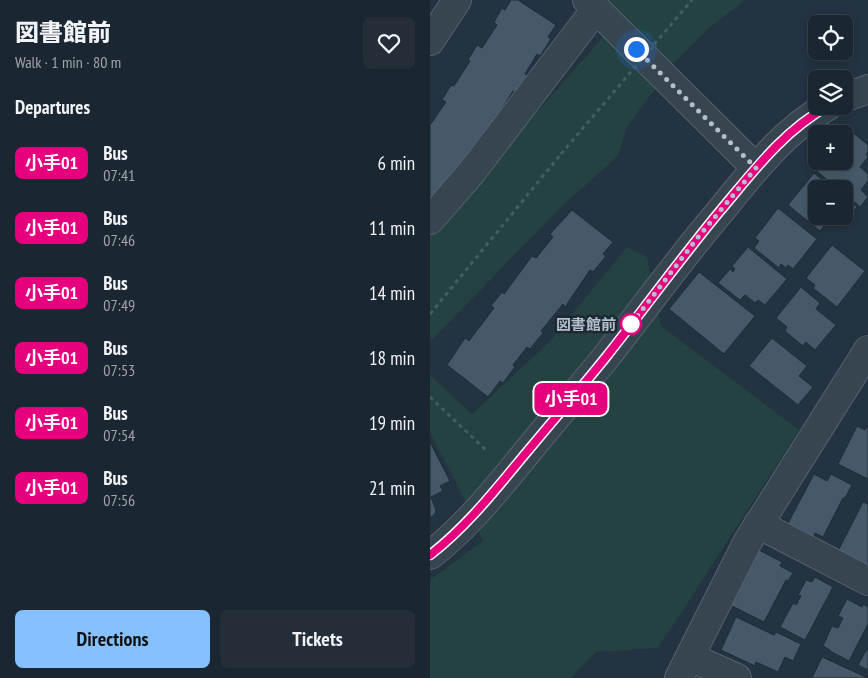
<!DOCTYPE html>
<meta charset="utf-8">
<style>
body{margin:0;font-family:"PT Sans Narrow","Noto Sans JP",sans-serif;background:#232e39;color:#f1f3f6;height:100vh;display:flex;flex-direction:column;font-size:19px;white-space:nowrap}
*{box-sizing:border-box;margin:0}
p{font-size:16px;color:#9fa5ab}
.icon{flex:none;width:28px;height:28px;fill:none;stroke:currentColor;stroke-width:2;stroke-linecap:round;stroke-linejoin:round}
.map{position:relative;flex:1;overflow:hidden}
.drawer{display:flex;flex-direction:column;background:#1a2631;width:430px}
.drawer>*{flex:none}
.badge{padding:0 10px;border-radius:8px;font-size:18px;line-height:32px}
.fabs{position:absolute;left:378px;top:15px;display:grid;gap:10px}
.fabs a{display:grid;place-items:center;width:45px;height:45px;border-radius:8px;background:#1a2631;box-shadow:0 2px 8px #0003,0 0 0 1px #38434d;font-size:25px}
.you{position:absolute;width:25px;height:25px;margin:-12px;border:4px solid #fff;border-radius:50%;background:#1a73e8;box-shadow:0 0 0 8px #1a73e833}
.map>.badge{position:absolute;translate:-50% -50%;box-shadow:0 0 0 2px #fff}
h2{padding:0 15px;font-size:19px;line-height:45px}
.round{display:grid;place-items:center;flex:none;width:52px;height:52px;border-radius:8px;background:#232e39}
.head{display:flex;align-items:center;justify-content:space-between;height:85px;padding:0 15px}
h1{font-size:24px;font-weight:800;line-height:38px}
.button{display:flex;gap:10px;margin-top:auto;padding:10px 15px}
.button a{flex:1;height:58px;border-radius:8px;background:#85c0ff;color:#111;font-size:20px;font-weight:800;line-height:58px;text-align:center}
.button a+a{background:#232e39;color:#f1f3f6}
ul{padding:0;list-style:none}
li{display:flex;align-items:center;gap:15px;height:65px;padding:0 15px}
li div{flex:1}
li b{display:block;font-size:19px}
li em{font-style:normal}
li .badge{min-width:55px;font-weight:700;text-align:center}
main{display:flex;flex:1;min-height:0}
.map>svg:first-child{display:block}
.green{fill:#254242}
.building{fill:#475968;stroke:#1e2c38}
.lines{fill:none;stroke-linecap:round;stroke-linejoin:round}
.minor-casing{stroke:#55626e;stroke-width:30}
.path{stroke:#435e5f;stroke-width:3;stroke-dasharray:4 4;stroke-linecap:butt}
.minor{stroke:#374551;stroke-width:28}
.path-bridge{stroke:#435e5f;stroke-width:3;stroke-dasharray:4 4;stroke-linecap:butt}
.line-casing{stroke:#fff;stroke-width:11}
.line{stroke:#e6007e;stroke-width:8}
.walk{stroke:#b4bfcb;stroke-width:5;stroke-dasharray:0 9}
.stop-dot{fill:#fff;stroke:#e6007e;stroke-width:2.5}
.labels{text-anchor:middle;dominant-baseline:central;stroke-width:5;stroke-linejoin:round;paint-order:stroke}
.stop-label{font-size:15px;font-weight:bold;fill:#b4bfcb;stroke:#1c2a36;text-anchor:end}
</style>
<main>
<section class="drawer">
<div class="head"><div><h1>図書館前</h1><p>Walk · 1 min · 80 m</p></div><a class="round"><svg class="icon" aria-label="heart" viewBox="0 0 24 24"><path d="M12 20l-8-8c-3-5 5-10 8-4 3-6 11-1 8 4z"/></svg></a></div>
<h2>Departures</h2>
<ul>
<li><span class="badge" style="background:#e6007e;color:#fff">小手01</span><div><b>Bus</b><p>07:41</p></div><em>6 min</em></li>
<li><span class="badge" style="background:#e6007e;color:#fff">小手01</span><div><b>Bus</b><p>07:46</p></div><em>11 min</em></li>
<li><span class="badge" style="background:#e6007e;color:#fff">小手01</span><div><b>Bus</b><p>07:49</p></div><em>14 min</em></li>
<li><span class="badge" style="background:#e6007e;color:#fff">小手01</span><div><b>Bus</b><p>07:53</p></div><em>18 min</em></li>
<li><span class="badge" style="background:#e6007e;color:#fff">小手01</span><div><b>Bus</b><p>07:54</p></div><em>19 min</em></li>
<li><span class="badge" style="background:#e6007e;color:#fff">小手01</span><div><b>Bus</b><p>07:56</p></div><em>21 min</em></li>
</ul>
<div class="button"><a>Directions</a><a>Tickets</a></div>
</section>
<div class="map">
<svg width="438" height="678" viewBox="0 0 438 678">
<rect width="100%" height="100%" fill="#233341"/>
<g class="green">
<polygon points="178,0 314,0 310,4 279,28 245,62 197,127 188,156 132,206 0,342 0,234 172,38"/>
<polygon points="197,247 217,257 231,326 369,430 246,621 227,648 166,652 140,678 0,678 0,580 53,541 25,480 0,433 0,375 42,414 120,341"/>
</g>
<g class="building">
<polygon points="81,0 88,0 126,25 118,37 121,39 110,56 107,54 95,74 97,76 86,93 83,91 68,115 70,116 0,209 0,125 16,102 12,100 21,85 24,86 40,61 38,60 47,45 52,48 67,25 64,22 72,8 75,10"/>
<polygon points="415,126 438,145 438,152 436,154 438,157 430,167 438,174 438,181 431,190 438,197 430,207 414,193 414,189 408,189 382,167 387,161 414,161 414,134 409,134"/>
<polygon points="384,173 404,189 386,189 386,216 414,216 414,197 427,207 412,226 401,217 390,231 358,205"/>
<polygon points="348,208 387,239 363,269 358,265 356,268 351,264 349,268 324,248 329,241 325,238"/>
<polygon points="142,210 183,242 173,254 176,256 163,272 160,270 135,307 133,304 111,331 113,333 100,349 97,347 83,365 85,367 73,383 70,381 58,397 17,365 35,338 39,341 64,308 61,306 72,292 74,294 102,256 106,258 123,237 120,234"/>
<polygon points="402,245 435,271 407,307 383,288 385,285 376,278"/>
<polygon points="318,247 357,279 335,305 328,300 325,303 315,295 310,300 288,283 300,269 303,272 305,269 302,266"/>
<polygon points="269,272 325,316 294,354 239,309"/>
<polygon points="371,287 390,303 386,309 406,325 385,350 376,342 373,346 355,331 357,327 346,318"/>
<polygon points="342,338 377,366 369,376 383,387 368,405 319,366"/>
<polygon points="438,425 438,479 408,464 427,426 435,430"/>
<polygon points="0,442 20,481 10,486 13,491 1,497 6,510 5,514 0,518"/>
<polygon points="384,474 397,481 401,474 422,485 415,498 413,498 393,537 385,533 384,537 356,527"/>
<polygon points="433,502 438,504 438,567 408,551"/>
<polygon points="329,550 352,562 350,566 363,573 358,581 356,580 334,622 300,605"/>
<polygon points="385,577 403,587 375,640 350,627 363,603 366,605 371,596 368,595 376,580 382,582"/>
<polygon points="417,599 432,607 433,604 438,607 438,624 419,661 400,651 400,650 393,646 402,626 408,628 413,618 408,616"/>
<polygon points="306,617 344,635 346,632 371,644 363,661 355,657 348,672 326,662 325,666 291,650"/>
<polygon points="437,649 438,649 438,670 428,665"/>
<polygon points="392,657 438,678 382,678"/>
</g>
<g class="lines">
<defs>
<g id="minor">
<polyline points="157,0 326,168"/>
<polyline points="0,41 27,0"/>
<polyline points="414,98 438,89"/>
<polyline points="0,220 41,173 166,9"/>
<polyline points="328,524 438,581"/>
<path d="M 0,555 C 40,525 71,483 103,445 C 127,415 152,387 176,357 C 213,310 249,260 288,214 C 321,174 352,131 398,106"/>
<polyline points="260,657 307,678"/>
<polyline points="249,678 318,541 438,350"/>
</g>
</defs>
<use href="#minor" class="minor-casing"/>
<g class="path">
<polyline points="0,314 131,154"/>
<polyline points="0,397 58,452"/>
</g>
<use href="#minor" class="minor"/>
<polyline class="path-bridge" points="131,154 262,0"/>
</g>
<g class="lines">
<defs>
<path id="line" d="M 0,555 C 39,525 69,485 101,447 C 126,417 151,388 176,357 C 214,309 251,258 290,211 C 323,172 353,131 398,106"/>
</defs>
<use href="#line" class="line-casing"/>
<use href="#line" class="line"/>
<polyline class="walk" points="201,324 199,327 269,236 326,168 206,49"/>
</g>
<circle class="stop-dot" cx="201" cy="324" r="10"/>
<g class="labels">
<g class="stop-label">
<text x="186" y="324">図書館前</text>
</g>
</g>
</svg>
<div class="fabs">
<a><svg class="icon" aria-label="locate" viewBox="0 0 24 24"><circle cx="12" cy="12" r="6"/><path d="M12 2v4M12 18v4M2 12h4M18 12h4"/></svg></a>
<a><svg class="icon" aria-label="layers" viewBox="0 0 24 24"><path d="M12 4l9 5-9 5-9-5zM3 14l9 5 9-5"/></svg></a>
<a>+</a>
<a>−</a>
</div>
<div class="you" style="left:206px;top:49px"></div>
<b class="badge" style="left:141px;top:399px;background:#e6007e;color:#fff">小手01</b>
</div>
</main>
